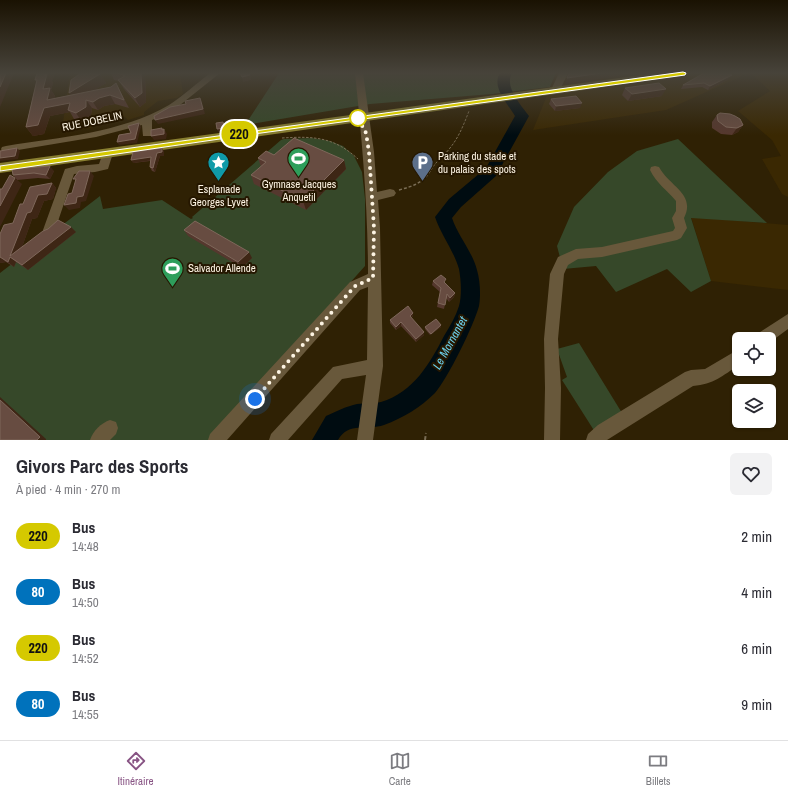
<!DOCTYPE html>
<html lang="fr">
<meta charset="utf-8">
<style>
body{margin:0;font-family:"Archivo Narrow",sans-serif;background:#f2f2f3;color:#2b2b33;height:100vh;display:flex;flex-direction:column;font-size:15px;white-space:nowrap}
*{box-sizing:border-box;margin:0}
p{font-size:13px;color:#7c7c81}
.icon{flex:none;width:22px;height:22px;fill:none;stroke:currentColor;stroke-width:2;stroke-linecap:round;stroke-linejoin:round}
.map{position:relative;height:440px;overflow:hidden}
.sheet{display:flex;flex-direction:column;background:#fff;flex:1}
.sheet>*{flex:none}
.badge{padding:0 8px;border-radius:13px;font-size:14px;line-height:26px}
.controls{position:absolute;left:732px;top:332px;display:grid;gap:8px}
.controls a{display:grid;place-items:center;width:44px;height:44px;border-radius:6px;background:#fff;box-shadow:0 1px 3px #0004;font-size:20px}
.you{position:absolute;width:20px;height:20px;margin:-10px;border:3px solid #fff;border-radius:50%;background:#1a73e8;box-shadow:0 0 0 6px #1a73e833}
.map>.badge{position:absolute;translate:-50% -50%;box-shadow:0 0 0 2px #fff}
.round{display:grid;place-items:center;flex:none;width:42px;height:42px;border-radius:6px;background:#f2f2f3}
.head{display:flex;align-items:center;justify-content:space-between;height:68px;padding:0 16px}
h1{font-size:19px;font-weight:700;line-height:30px}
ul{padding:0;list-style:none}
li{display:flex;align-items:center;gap:12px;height:56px;padding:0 16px}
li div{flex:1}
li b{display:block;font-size:15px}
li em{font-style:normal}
li .badge{min-width:44px;font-weight:700;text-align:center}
.tabs{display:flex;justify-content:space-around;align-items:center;height:56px;border-top:1px solid #e1e1e2;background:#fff;font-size:11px;color:#7c7c81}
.tabs a{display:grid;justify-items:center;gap:2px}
.tabs .selected{color:#885484}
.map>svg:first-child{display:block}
.built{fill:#3a2802}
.green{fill:#364829}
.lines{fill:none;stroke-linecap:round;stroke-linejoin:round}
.river{fill:#000c11;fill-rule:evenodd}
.path-far2{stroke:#7a6d55;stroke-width:1;stroke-dasharray:2.5 1.5;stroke-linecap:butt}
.path-far1{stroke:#7a6d55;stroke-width:1.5;stroke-dasharray:3 2;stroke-linecap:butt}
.path{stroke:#7a6d55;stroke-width:2;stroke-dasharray:4 2.5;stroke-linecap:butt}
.minor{fill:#68583b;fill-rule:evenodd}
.major{fill:#887e2f;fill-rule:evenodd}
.wall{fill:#55382e}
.shaded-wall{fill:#3e2615}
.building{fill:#674c41;stroke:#7e675a}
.line{fill:#d5c900;stroke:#fff}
.walk{stroke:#fdf4e3;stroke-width:4;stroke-dasharray:0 7.2}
.stop-dot{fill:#fff;stroke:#d5c900;stroke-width:2}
.labels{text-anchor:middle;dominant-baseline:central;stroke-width:4;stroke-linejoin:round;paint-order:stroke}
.street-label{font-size:11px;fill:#fdf4e3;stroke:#251700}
.poi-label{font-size:11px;fill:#fdf4e3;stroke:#251700;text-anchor:start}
.water-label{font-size:12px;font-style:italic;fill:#6cd0eb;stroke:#251700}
</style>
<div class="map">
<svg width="788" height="440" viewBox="0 0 788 440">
<rect width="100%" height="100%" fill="#2f2104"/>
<g class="built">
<polygon points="70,73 180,73 183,94 177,98 158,101 144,112 144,115 128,120 125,117 116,115 104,117 97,121 91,128 75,130 74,127 62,130"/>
<polygon points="556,73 749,73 666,110 533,130"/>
<polygon points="751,73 788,73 788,197 782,194 762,159 781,156 772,140 738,111 770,91"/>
<polygon points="691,217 788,225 788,290 711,281"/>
</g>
<g class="green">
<polygon points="279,73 556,73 550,87 492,94 370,104 245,125"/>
<polygon points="312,138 330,141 343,146 354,156 362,172 365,199 365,266 210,440 0,440 0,273 100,196 103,209 162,200 191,219 193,218 192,217 281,140 284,139"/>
<polygon points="678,139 767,223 691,218 711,281 691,292 667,269 616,292 596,266 563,269 557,246 574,207 608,172 637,151"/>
<polygon points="579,343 622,413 595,432 562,380 567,377 557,349"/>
</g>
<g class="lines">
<path class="river" d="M 500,73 L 512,73 C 504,87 521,105 529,116 L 496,176 L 461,207 L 452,218 C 458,236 472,251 477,270 C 480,280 481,295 479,306 C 474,325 448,378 435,393 C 421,407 403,418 384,425 C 367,431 349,421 338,440 L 312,440 L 326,416 C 335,412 347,406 357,404 C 365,403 374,404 381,402 C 414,392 430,363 444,336 C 450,326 456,316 459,306 C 462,295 461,280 459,269 C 454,251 441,235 435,217 L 449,199 L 486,168 L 515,116 C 508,104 491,87 500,73 Z"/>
<g class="path-far2">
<path d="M 282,138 C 314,136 334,137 358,159"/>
<path d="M 431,170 C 436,161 444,156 450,148 C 459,137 464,124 469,111"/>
</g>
<path class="path-far1" d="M 399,190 C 413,186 424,183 431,169"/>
<polyline class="path" points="425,440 426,433"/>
<g class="minor">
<path d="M 210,73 L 220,73 L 175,109 L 152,120 L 152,134 L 151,136 L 143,136 L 142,125 L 96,137 L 6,152 L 2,151 L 1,149 L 2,147 L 6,146 C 60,137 121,133 169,105 C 183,96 196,84 210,73 Z"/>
<path d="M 355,73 L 363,73 L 374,152 L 377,192 L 390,189 L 394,190 L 396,193 L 394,196 L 378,200 L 380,228 L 383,366 L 373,440 L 357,440 L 366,375 L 342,379 L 288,440 L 269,440 L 271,434 L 333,367 L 367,360 L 368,287 L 360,290 L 227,440 L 208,440 L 210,434 L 350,282 L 368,274 C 368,207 362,140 355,73 Z"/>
<polygon points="559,73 568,73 558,94 552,94 550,92"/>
<polygon points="108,149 112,150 113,153 108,169 95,172 74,174 55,230 53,233 49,235 45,233 43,230 65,169 77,166 99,164 104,150"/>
<path d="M 655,166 L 659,167 C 670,187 696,194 684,218 L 687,228 L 681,238 L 677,240 L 602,257 L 578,259 L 568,265 L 564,274 L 558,339 L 561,388 L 560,440 L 544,440 L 545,388 L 544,339 L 550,274 L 558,257 L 576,249 L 602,247 L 673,231 L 675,228 L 672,218 L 676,211 L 676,201 C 667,190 657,184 650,170 L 651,167 Z"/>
<polygon points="788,314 788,329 769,343 769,339 755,339 757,334"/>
<path d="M 739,349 L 739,365 C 722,376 714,384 693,386 L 607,440 L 586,440 L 588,434 L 598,425 L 685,372 L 691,370 L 705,369 Z"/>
<path d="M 110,420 L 116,422 L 118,428 L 116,434 L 110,440 L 90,440 C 93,431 101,423 110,420 Z"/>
</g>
<polygon class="major" points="656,73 688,73 683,76 0,173 0,163"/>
</g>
<g class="wall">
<polygon points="37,73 55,73 52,81 53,83 51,90 55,96 55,98 71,95 100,74 106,83 94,90 111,87 116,83 129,108 115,104 104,106 98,110 92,108 91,115 82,122 74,119 70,112 50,116 44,134 33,136 26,127 36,82"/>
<polygon points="111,73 148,73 145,76 146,102 140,107 124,89 119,81 114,80"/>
<polygon points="729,79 708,90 702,87 681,89 683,85"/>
<polygon points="625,88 662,96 628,101 622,95"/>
<polygon points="551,99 580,108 555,111 549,104"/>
<polygon points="717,115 743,125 738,132 732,135 721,134 712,128 712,122"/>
<polygon points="164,151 164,156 160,156 155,172 152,171 150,167 150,161 133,163"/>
<polygon points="274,155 344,160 346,169 306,210 254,184 251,175 261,167 258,158"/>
<polygon points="54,171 50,179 38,178 17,180 13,175"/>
<polygon points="52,183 56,188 53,199 44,201 37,218 32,219 22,247 76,232 28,270 16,262 14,267 6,262 0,263 0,234 13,223 23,204"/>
<polygon points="184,230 252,258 242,268 188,236"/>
<polygon points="433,281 446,284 455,293 454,297 449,302 446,298 444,309 437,307 440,292 432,285"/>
<polygon points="413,313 413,316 411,318 424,335 416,342 401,326 396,330 390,323 390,320"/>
<polygon points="441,325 441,327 430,335 425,329 425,327"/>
</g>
<g class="shaded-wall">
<polygon points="6,73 14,73 0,107 0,87"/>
<polygon points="46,73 55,73 52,81 53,83 51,90 55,96 54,106 70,103 68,110 70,112 50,116 44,134 33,136 26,127 47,100 43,89"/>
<polygon points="141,73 148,73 145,76 146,102 140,107 135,98"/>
<polygon points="602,73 640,73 565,84 567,78"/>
<polygon points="100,74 106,83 76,102 69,93"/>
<polygon points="250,75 251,80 243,82 242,77"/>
<polygon points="732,75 729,79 708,90 710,86"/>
<polygon points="666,89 662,96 628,101 632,94"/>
<polygon points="110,95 115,104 104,106 98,110 93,102 99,98"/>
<polygon points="200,98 202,102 205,114 158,124 155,120"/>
<polygon points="86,100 92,108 91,115 82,122 76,113"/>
<polygon points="582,103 580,108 555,111 556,106"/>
<polygon points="139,123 141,127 137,143 119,145 117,142 135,139"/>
<polygon points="743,125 738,132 732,135 737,128"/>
<polygon points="162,128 164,133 164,129 167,134 166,139 154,140 151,136"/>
<polygon points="225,128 226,130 218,132 217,129"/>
<polygon points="17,148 20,151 18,159 0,161 0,158"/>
<polygon points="162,148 164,151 164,156 160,156 155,172 153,168 157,153"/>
<polygon points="151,157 153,160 133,163 131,160"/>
<polygon points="344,160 346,169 306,210 303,201"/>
<polygon points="50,166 54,171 50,179 46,175"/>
<polygon points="90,171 94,176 86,201 81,202 80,208 69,210 64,205 77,197"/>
<polygon points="15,178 22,184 0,227 0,206"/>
<polygon points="52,183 56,188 53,199 44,201 37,218 32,219 17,261 10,256 27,213 38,195"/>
<polygon points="71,227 76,232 28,270 22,265"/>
<polygon points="249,252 252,258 242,268 238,262"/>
<polygon points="0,257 6,262 0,263"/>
<polygon points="10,257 16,262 14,267 8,262"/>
<polygon points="455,293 454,297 449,302 450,298"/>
<polygon points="413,313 413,316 409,319 410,316"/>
<polygon points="401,322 401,326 396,330 396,327"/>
<polygon points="441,325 441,327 430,335 431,334"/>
<polygon points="424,332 424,335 416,342 416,339"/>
<polygon points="0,397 46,439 46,440 37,440 0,400"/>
</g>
<g class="building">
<polygon points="0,73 6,73 0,87"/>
<polygon points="37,73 46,73 45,76 47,74 43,89 50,88 47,100 111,87 116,83 124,100 110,95 99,98 93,102 86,100 86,107 76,113 68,110 70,103 44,108 38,125 26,127 37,80 35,80"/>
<polygon points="81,73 100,74 69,93 71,80"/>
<polygon points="118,73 141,73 142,93 135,98 118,80 125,76"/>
<polygon points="240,73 249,73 250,75 242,77"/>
<polygon points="569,73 602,73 567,78"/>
<polygon points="704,73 728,73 732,75 710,86 704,83 683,85"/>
<polygon points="659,83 666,89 632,94 625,88"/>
<polygon points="576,96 582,103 556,106 551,99"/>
<polygon points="200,98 203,109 155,120 154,116 170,107 186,104 185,101"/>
<polygon points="720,113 730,114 735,116 740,119 743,125 737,128 726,127 718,121 717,115"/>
<polygon points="223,122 225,128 217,129 216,123"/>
<polygon points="139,123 135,139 117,142 119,135 131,133 128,126"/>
<polygon points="162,128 162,130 164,129 164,134 151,136 151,130"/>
<polygon points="294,138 344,160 303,201 251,175 266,162 258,158 266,151 274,155"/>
<polygon points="17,148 15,156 0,158 0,151"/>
<polygon points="162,148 162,152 157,153 153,168 150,167 151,157 131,160 133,152"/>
<polygon points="50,166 46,175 34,173 13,175 12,169"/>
<polygon points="79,171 90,171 83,196 77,197 76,203 64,205 68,194 72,193 76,179 73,179"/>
<polygon points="10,175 15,178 0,206 0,189 2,189"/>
<polygon points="52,183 47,194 38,195 31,212 27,213 10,256 43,231 48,229 58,220 71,227 22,265 10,257 8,262 0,257 0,234 4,225 13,223 20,204 23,204 30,187"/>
<polygon points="195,221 249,252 238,262 184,230"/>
<polygon points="441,275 446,279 444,282 455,293 450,298 447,294 445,305 438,303 441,288 433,281"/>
<polygon points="408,306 413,313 410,316 424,332 416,339 401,322 396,327 390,320"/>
<polygon points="436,319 441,325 431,334 425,327"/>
<polygon points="0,400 40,437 37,440 0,440"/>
</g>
<linearGradient id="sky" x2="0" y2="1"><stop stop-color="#1a1202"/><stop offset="0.54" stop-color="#47433a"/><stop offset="1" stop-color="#47433a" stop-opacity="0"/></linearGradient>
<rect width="788" height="135" fill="url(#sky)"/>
<polygon class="line" points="683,72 686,73 685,75 254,134 0,171 0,166"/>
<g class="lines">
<polyline class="walk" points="255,399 355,286 373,278 374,228 369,152 366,133 358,118"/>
</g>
<defs>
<symbol id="stadium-pin" viewBox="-11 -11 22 30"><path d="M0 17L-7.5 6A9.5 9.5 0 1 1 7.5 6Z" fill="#2e9e5b" stroke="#251700"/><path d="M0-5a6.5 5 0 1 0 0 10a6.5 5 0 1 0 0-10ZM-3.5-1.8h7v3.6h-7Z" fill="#fff"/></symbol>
<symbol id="parking-pin" viewBox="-11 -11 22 30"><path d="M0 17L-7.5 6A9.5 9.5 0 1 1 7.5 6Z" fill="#5c6f8a" stroke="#251700"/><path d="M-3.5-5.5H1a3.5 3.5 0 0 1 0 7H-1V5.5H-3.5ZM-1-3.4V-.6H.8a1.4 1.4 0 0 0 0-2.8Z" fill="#fff"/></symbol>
<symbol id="sight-pin" viewBox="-11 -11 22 30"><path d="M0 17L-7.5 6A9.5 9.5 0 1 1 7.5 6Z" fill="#0f9aa8" stroke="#251700"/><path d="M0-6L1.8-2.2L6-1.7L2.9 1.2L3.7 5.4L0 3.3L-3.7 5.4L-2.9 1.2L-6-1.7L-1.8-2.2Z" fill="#fff"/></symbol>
</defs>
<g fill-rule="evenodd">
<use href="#stadium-pin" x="286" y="146" width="25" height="34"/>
<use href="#parking-pin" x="410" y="150" width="25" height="34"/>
<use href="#sight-pin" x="206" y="150" width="25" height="34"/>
<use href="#stadium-pin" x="160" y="256" width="25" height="34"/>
</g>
<circle class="stop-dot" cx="358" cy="118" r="8"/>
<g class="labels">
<g class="street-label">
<text transform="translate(92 121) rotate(-12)">RUE DOBELIN</text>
</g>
<g class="poi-label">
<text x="438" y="156">Parking du stade et<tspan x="438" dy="13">du palais des spots</tspan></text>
<text x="299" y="184" text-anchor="middle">Gymnase Jacques<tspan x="299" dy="13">Anquetil</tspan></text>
<text x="219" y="189" text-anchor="middle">Esplanade<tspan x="219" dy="13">Georges Lyvet</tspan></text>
<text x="188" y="268">Salvador Allende</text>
</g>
<g class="water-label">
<text transform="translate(450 343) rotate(-61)">Le Mornantet</text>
</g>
</g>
</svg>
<div class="controls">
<a><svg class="icon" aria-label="locate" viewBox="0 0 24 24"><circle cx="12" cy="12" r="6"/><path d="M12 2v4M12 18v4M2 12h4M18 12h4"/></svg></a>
<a><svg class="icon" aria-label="layers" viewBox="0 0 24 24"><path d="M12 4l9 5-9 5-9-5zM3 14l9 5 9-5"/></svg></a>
</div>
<div class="you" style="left:255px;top:399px"></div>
<b class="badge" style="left:239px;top:134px;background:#d5c900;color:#111">220</b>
</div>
<section class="sheet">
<div class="head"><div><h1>Givors Parc des Sports</h1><p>À pied · 4 min · 270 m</p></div><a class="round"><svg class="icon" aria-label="heart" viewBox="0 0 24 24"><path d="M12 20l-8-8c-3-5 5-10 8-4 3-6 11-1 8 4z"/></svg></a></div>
<ul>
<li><span class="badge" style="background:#d5c900;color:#111">220</span><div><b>Bus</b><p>14:48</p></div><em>2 min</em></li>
<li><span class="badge" style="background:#0072bc;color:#fff">80</span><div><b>Bus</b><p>14:50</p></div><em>4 min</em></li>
<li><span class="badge" style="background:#d5c900;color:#111">220</span><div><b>Bus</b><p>14:52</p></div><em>6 min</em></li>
<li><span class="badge" style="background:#0072bc;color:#fff">80</span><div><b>Bus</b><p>14:55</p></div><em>9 min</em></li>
</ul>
</section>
<nav class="tabs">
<a class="selected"><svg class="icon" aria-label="directions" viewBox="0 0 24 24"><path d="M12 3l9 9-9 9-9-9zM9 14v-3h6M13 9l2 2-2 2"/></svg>Itinéraire</a>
<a><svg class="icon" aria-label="map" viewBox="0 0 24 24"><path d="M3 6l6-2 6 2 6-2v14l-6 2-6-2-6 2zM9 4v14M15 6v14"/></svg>Carte</a>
<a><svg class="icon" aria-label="tickets" viewBox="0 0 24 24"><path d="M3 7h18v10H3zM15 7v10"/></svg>Billets</a>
</nav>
